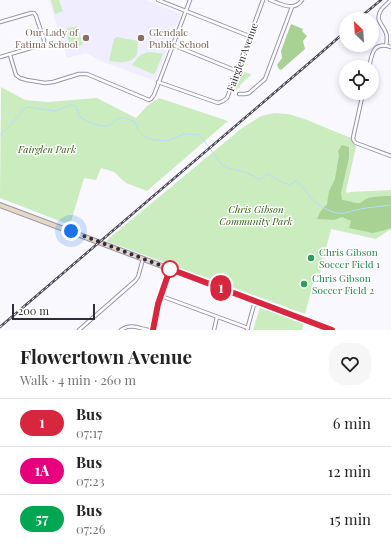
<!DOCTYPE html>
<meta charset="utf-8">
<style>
body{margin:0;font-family:"Playfair Display",serif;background:#f6f6f6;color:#222;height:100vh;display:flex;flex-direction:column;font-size:15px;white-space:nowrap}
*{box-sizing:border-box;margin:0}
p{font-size:13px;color:#767676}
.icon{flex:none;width:22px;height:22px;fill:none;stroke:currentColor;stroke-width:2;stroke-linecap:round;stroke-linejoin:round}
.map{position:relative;height:330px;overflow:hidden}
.panel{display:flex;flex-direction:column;background:#fff;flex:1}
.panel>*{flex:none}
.badge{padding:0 8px;border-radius:13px;font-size:14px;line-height:26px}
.needle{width:26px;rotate:335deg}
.controls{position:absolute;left:339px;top:12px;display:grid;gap:8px}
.controls a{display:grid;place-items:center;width:40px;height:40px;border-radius:50%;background:#fff;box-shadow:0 2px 6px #0003;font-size:20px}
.scale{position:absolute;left:12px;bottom:10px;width:83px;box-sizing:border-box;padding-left:4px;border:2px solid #2f2d38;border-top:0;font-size:11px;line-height:14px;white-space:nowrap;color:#2f2d38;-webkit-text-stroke:3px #fff;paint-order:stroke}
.you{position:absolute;width:20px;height:20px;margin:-10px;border:3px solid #fff;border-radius:50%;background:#1a73e8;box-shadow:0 0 0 6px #1a73e833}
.map>.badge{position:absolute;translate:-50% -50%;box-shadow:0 0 0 2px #fff}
.round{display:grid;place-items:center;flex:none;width:42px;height:42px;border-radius:16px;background:#f6f6f6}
.overview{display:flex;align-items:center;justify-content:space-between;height:68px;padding:0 20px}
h1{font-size:19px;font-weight:700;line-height:30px}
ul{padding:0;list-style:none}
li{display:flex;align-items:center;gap:12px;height:48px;padding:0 20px;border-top:1px solid #e0e0e0}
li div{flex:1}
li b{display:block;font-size:15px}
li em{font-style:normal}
li .badge{min-width:44px;font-weight:700;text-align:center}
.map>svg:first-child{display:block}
.education{fill:#efedff}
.green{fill:#cbecbe}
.forest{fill:#a7d294}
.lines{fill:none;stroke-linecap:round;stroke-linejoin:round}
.stream{stroke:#b3dff9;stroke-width:1}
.minor-casing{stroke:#9892af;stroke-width:4.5}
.tertiary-casing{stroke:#9892af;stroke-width:5.5}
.secondary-casing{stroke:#9892af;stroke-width:6}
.minor{stroke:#fff;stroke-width:2.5}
.tertiary{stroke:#fff;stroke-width:3.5}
.secondary{stroke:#e4d9c3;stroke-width:4}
.rail-casing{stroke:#4c4a54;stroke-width:2.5}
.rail{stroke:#fff;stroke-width:1;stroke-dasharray:3;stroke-linecap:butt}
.line-casing{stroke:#fff;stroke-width:9}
.line{stroke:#d7263d;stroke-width:6}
.walk{stroke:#2f2d38;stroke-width:4;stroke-dasharray:0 7.2}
.education-dot{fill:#8d6e63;stroke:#fff;stroke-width:1.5}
.leisure-dot{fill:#2e9e5b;stroke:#fff;stroke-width:1.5}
.stop-dot{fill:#fff;stroke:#d7263d;stroke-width:2}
.labels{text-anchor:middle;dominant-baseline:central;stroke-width:3;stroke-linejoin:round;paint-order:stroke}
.education-label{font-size:10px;fill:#785e54;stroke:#fff;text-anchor:end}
.street-label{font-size:10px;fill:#2f2d38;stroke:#fff}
.park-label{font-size:10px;font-style:italic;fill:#2d610b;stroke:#fff}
.leisure-label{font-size:10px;fill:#27864d;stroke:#fff;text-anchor:start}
</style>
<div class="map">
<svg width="391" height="330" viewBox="0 0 391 330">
<rect width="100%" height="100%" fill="#faf8ff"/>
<polygon class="education" points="49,0 146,0 181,14 155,81 101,61 86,53 67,58"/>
<g class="green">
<polygon points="51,0 59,0 63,11 55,14"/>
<polygon points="77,26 83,45 71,48 65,29"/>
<path d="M 117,37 L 138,41 C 137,45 138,50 137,54 C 132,65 118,62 109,61 L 114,39 Z"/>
<path d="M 150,52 L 158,53 L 163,54 L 155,73 L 153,74 L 132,65 C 137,58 141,53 150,52 Z"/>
<polygon points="241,71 251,74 251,75 241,84 239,88 236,89 235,88"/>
<polygon points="1,87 25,100 48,102 97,98 136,118 147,106 159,98 228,121 147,191 126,183 114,172 101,168 96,180 84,178 70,225 0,198"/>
<polygon points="274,113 288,114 302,118 351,138 356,147 346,191 347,193 350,192 391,190 391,229 376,239 331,229 319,277 315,276 305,314 106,241 242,128 261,116"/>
<polygon points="260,307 304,323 302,330 253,330"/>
</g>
<g class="forest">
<polygon points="291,24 303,29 302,31 307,36 303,41 305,49 281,70 279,69 277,65 282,58 281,51"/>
<path d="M 342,145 L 349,147 L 349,158 L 341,193 L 342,200 C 346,200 356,204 360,203 C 362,202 364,200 366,199 C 373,196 383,196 391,196 L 391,228 L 385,230 L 373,233 L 349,228 L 351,221 L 342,217 L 334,220 L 317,219 L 320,212 L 327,204 L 329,191 L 335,179 L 339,155 L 338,151 Z"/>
</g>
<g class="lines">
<path class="stream" d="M 0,135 L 10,126 L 22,111 L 27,107 L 56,111 L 71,105 L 76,106 L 80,117 C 87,121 96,126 105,126 C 112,127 114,118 121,118 C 125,118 130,120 134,121 L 137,126 L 138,131 L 143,136 L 153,140 L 168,141 L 183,134 L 200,135 L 222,165 L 231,169 L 245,172 L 254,176 L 257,179 L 261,179 L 268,174 L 272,176 L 278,180 L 289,185 L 296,181 C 304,186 306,193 312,199 C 320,207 334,215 345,213 C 352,211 359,209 366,208 C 375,207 383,206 391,205"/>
<defs>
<g id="minor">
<polyline points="158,0 249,36"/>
<path d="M 270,0 C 281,4 294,12 302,0"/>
<polyline points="0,22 31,13 34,13 36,16 44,40 44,43 41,45 0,57"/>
<polyline points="173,45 237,71"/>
<path d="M 386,45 C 391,25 372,25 381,10 C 384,6 388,3 391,0"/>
<polyline points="10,55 16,75 20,78 27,80 45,83 53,82 79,74 87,74 149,100 151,99 154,95 190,0"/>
<path d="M 369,67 C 372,54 373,41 391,47"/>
<path d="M 158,82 L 218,103 C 222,102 224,101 227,98 L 263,0"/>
<polyline points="363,93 353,138 354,141 356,143 391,156"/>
<polyline points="239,94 245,94 249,93 265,79 292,7"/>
<polyline points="161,296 248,328"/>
<polyline points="79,330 135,281 138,277 143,259"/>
<path d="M 121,330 C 130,323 139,328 148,330"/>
<polyline points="214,330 217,317"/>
<polyline points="247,330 255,301"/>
</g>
<polyline id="tertiary" points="153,330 158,307 170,269"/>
<polyline id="secondary" points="0,205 332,330"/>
</defs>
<use href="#minor" class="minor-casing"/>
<use href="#tertiary" class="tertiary-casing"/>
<use href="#secondary" class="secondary-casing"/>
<use href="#minor" class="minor"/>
<use href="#tertiary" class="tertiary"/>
<use href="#secondary" class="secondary"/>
<defs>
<g id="rail">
<polyline points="358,19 381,0"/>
<polyline points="0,327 315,58 346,31"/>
</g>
</defs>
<use href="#rail" class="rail-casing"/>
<use href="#rail" class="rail"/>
</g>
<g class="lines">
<defs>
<polyline id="line" points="153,330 158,304 170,269 332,330"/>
</defs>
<use href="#line" class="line-casing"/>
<use href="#line" class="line"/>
<polyline class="walk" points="71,231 170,269"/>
</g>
<g class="education-dot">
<circle cx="86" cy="38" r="4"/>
<circle cx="141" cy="38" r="4"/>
</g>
<g class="leisure-dot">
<circle cx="311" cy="258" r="4"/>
<circle cx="304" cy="284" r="4"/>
</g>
<circle class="stop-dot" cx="170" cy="269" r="8"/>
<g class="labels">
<g class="education-label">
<text x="78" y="32">Our Lady of<tspan x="78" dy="12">Fatima School</tspan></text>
<text x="149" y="32" text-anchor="start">Glendale<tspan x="149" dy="12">Public School</tspan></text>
</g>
<g class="street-label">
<text transform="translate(242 57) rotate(-70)">Fairglen Avenue</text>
</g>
<g class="park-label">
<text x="47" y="149">Fairglen Park</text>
<text x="256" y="209">Chris Gibson<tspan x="256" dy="12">Community Park</tspan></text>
</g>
<g class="leisure-label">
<text x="319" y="252">Chris Gibson<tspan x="319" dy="12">Soccer Field 1</tspan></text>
<text x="312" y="278">Chris Gibson<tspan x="312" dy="12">Soccer Field 2</tspan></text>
</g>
</g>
</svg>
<div class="controls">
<a><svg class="needle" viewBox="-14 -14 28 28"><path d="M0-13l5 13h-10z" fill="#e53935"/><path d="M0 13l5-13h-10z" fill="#767676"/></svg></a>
<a><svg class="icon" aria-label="locate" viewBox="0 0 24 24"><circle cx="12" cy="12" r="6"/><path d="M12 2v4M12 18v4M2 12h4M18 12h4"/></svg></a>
</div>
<div class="scale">200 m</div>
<div class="you" style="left:71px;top:231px"></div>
<b class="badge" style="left:221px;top:288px;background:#d7263d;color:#fff">1</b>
</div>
<section class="panel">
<div class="overview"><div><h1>Flowertown Avenue</h1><p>Walk · 4 min · 260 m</p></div><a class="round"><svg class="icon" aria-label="heart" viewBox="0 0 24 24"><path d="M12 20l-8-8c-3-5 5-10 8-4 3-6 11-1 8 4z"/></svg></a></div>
<ul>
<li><span class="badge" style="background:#d7263d;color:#fff">1</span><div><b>Bus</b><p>07:17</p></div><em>6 min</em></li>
<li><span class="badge" style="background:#e6007e;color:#fff">1A</span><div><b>Bus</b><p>07:23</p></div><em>12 min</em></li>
<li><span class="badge" style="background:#00a651;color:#fff">57</span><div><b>Bus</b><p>07:26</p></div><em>15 min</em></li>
</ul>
</section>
